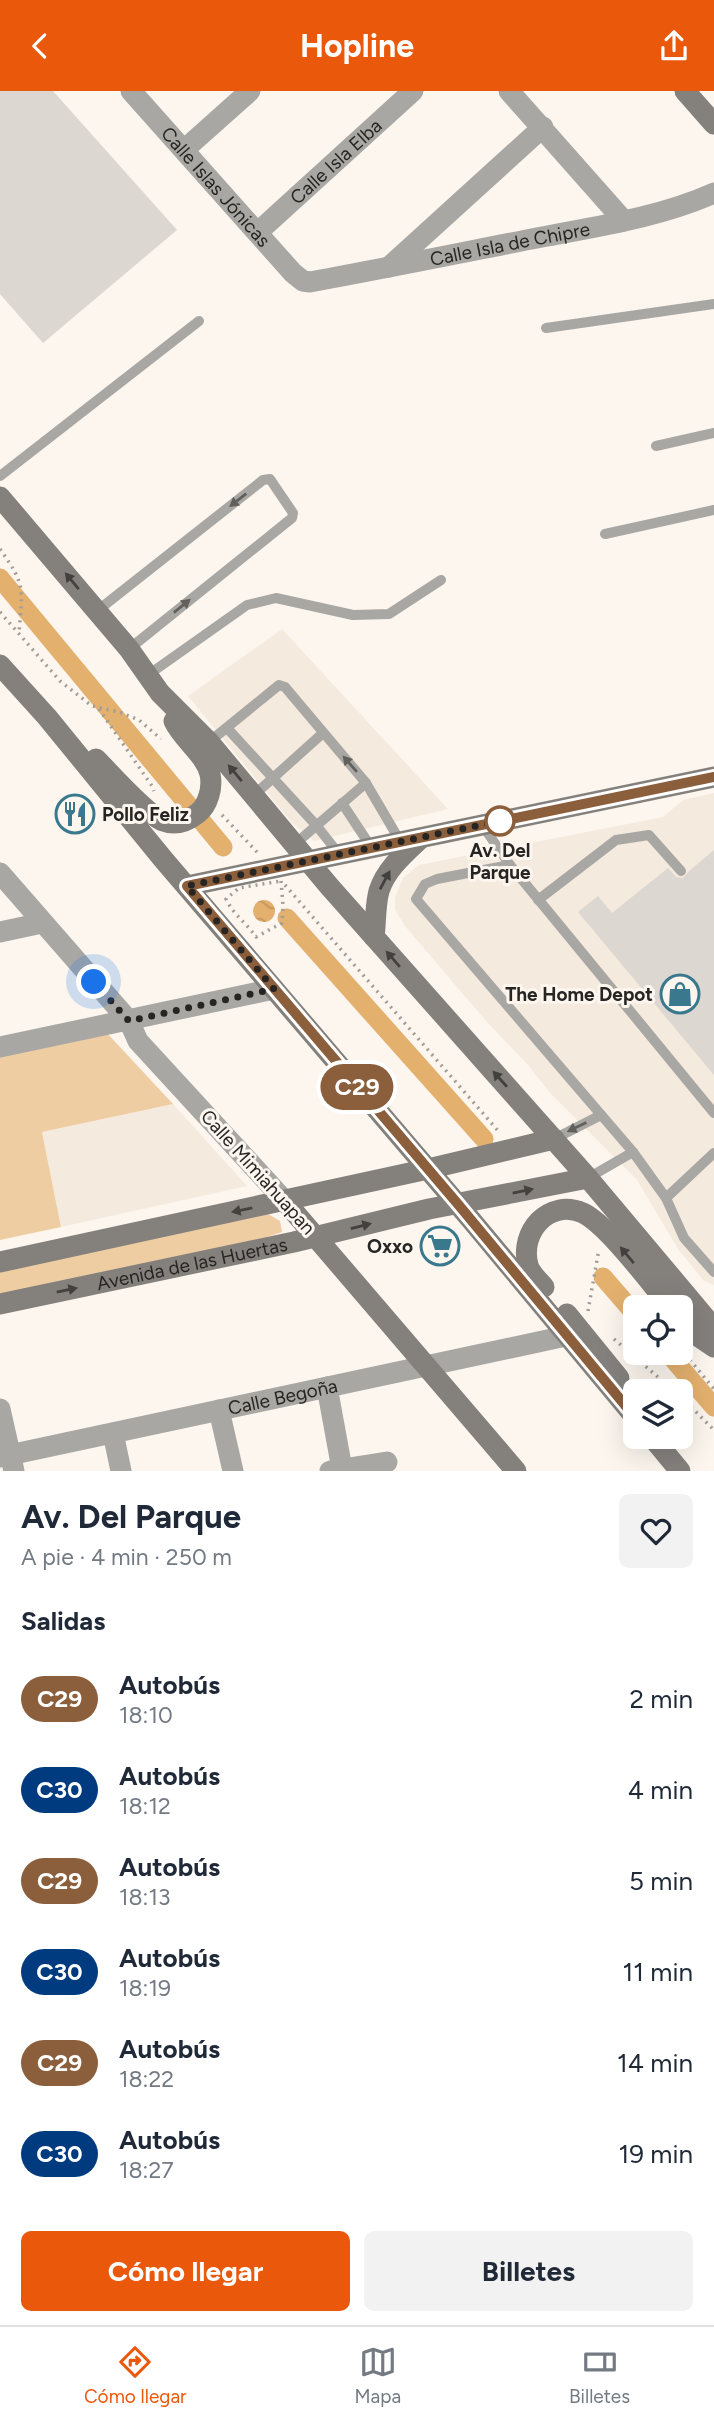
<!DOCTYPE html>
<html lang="es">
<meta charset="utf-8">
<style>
body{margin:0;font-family:Figtree,sans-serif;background:#f2f2f3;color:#1f2937;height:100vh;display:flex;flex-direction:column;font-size:26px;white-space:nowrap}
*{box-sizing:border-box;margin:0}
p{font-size:23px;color:#747a83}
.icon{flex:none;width:38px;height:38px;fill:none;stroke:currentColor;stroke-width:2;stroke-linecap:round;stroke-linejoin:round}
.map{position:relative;height:1380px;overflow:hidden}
.details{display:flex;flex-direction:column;background:#fff;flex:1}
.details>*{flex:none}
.badge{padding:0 14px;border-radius:23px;font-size:24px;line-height:46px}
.controls{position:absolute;left:623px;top:1204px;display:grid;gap:14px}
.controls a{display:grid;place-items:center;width:70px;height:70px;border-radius:10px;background:#fff;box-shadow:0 7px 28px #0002;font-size:35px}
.you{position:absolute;width:35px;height:35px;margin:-18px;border:5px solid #fff;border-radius:50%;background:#1a73e8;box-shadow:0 0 0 10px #1a73e833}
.map>.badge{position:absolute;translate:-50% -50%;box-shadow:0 0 0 4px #fff}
h2{padding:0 21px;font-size:26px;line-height:63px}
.round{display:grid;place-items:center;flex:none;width:74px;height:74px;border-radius:10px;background:#f2f2f3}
.summary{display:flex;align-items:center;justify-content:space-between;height:119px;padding:0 21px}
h1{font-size:33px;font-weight:700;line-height:52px}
.primary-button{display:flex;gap:14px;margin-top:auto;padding:14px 21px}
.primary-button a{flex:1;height:80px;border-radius:10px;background:#ea580c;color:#fff;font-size:28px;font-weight:700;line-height:80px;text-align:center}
.primary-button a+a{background:#f2f2f3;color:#1f2937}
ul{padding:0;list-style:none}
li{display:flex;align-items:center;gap:21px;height:91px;padding:0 21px}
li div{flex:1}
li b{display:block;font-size:26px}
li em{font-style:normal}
li .badge{min-width:77px;font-weight:700;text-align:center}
header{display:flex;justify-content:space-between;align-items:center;height:91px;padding:0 21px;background:#ea580c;color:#fff;font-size:32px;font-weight:700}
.dock{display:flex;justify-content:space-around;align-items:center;height:98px;border-top:2px solid #e0e1e3;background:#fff;font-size:19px;color:#747a83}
.dock a{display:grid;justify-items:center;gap:4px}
.dock .on{color:#ea580c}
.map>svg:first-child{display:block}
.built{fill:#f5eade}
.park{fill:#efcda3}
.water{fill:url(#water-waves)}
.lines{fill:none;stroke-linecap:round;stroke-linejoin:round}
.canal{stroke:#e3b06e;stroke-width:19}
.building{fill:#ddd7d1}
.path{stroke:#a09c97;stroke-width:3.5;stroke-dasharray:2 5;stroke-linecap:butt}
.lane{stroke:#a9a7a4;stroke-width:10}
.street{stroke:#a9a7a4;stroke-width:21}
.secondary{stroke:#84817d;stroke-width:21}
.oneway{fill:#62605d}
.oneway2{fill:#43413e}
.line-casing{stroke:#fff;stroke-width:16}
.line{stroke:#8b5e3c;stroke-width:10}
.walk{stroke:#272523;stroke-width:7;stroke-dasharray:0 12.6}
.stop-dot{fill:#fff;stroke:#8b5e3c;stroke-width:3.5}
.labels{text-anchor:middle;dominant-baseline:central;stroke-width:6;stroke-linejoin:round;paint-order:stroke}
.street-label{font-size:19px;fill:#272523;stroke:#fcf6ef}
.poi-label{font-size:19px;font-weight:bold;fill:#272523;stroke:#fcf6ef;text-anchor:end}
.stop-label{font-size:19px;font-weight:bold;fill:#272523;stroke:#fcf6ef}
</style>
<header><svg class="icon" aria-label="back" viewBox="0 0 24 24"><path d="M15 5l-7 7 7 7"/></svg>Hopline<svg class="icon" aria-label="share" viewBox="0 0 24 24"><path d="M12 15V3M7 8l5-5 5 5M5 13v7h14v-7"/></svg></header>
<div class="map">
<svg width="714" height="1380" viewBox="0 0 714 1380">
<defs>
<pattern id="water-waves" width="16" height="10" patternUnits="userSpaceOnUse" patternTransform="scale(1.75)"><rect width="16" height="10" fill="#e3b06e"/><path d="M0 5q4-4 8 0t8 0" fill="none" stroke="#c3975f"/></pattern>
</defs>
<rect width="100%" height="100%" fill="#fcf6ef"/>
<g class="built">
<polygon points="282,538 448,718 314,750 291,731 188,605"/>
<polygon points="714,702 714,1194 704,1190 678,1158 637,1089 551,1003 528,974 486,930 405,835 395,819 395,806 403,787 419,774 663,726 683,709"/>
<polygon points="173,1013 247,1095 61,1136 42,1041"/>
</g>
<g class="park">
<polygon points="106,941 173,1013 42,1041 61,1136 0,1149 0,962"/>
<polygon points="268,1123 280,1130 282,1141 247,1153 0,1207 0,1179"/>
</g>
<circle class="water" cx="264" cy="820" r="11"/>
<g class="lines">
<g class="canal">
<polyline points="0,487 223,756"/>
<polyline points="287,827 484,1048"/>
<polyline points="603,1186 635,1223"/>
<polyline points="668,1262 714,1316"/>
</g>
</g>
<g class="building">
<polygon points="0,0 53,0 177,139 43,252 0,203"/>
<polygon points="714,759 714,984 578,821 598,805 612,822 668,777 676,786 683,787 689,780"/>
</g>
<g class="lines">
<g class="path">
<path d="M 0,458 C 27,496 22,498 19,542"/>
<polyline points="0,521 60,590 92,615 119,621 139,629 161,648"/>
<polyline points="99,618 152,695 154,700"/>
<polyline points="222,724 257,761"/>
<path d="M 281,790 L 283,814 L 282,832 L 256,846 C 245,830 235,826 226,808 L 239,797 Z"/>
<polyline points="285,794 500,1042"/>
<polyline points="588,1220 599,1158"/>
<polyline points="614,1248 674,1300"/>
<polyline points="681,1258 714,1298"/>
<polyline points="681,1306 714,1339"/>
</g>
<g class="lane">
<polyline points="546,237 714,213"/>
<polyline points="656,355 714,342"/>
<polyline points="0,385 199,230"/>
<polyline points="605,443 714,419"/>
<polyline points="97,520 263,389 270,388 293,422 292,427 129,558"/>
<polyline points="148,584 247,514 276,507 353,524 389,523 441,489"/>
<polyline points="227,637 316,734 339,763"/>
<polyline points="209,651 279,594 285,596 366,692 400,750"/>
<polyline points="254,704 323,642"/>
<polyline points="342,712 371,756"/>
<polyline points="482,734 510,774 714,1022"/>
<polyline points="295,753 366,692"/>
<polyline points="510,774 437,788 425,793 416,808 633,1061 666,1107 684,1147 714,1181"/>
<polyline points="538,809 616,749 649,744 681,780"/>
<polyline points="554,1048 601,1024"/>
<polyline points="588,1087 633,1061"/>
<polyline points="666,1107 714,1062"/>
</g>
<g class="street">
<path id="s1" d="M 131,0 L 293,182 L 303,190 L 310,191 C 387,177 465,161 542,146 C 600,135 660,126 714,102"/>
<polyline points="509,0 624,130"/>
<polyline points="185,58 250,0"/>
<path id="s2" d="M 258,141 L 413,0"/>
<polyline points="389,176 543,36"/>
<polyline points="0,782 129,930 138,950 284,1109"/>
<polyline points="0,841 42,832"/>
<polyline points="0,956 274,898"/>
<polyline points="327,1296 342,1378"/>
<polyline points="0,1318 14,1380"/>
<polyline points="219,1319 233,1380"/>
<polyline points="113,1342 121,1380"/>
<path id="s3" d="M 0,1366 L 566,1245"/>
<polyline points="330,1380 387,1371"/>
</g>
<g class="secondary">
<polyline points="685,0 714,33"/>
<polyline points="0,406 129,558 160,602 209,651 329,795 588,1087 714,1237"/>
<polyline points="0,574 47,626 163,768 472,1130 635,1326"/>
<path d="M 96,668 C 111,683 146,723 163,730 C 176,735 188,730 198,722 C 208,714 213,697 210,683 C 205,663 183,649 174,630"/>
<polyline points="187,795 714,686"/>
<path d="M 374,846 C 376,832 375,815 379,800 C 386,778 405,762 421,747"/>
<polyline points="284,1109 516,1380"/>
<polyline points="0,1171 428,1078 554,1048"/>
<path d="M 544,1196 C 539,1190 530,1182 528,1174 C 519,1141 549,1107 583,1122 C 608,1134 651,1193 671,1216"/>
<path id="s4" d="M 0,1213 L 294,1151 L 429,1118 L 588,1087"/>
<polyline points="567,1223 619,1287"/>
<polyline points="681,1228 692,1241 714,1256"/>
<polyline points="652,1346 680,1380"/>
</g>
</g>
<defs><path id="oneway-solid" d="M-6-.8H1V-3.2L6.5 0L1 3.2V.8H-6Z" transform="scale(1.75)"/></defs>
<g class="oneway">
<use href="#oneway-solid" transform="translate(238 409) rotate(142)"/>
<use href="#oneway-solid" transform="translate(182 515) rotate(-39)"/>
<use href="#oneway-solid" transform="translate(350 673) rotate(-131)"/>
<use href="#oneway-solid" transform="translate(577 1036) rotate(154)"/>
</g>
<g class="oneway2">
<use href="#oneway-solid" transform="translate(72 490) rotate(-130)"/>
<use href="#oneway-solid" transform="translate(235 682) rotate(-130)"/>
<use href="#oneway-solid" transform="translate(385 789) rotate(-62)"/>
<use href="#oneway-solid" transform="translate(393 868) rotate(-131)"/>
<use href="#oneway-solid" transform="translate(500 988) rotate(-132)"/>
<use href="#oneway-solid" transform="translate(523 1100) rotate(-11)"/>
<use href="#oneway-solid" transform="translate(242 1119) rotate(168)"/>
<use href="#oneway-solid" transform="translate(361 1135) rotate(-14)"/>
<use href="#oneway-solid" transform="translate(627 1164) rotate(-130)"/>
<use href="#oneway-solid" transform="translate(67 1199) rotate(-12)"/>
</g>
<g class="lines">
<defs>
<polyline id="line" points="635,1326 457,1112 187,795 714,686"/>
</defs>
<use href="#line" class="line-casing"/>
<use href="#line" class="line"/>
<polyline class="walk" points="94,891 129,930 274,898 187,795 500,730"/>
</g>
<defs>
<symbol id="restaurant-ring" viewBox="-11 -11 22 22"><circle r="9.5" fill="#fcf6ef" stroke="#39788d" stroke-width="1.5"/><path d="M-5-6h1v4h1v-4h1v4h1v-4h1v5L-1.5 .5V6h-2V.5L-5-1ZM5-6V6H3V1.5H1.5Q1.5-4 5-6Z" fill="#39788d"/></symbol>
<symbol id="shop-ring" viewBox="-11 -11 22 22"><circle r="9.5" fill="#fcf6ef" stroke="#39788d" stroke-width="1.5"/><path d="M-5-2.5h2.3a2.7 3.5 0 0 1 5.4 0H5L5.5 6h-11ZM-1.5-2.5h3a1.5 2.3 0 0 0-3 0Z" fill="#39788d"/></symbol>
<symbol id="supermarket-ring" viewBox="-11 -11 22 22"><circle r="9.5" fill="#fcf6ef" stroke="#39788d" stroke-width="1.5"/><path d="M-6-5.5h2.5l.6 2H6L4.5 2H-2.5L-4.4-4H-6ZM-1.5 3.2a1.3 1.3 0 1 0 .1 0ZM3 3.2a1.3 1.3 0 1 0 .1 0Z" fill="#39788d"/></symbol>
</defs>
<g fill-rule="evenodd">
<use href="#restaurant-ring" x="53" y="701" width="44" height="44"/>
<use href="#shop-ring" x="658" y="881" width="44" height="44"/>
<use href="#supermarket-ring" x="418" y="1133" width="44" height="44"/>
</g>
<circle class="stop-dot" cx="500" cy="730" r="14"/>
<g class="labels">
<g class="street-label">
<text stroke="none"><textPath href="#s2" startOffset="105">Calle Isla Elba</textPath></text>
<text stroke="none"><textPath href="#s1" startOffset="128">Calle Islas Jónicas</textPath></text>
<text stroke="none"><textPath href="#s1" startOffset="467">Calle Isla de Chipre</textPath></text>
<text transform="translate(258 1081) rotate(48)">Calle Mimiahuapan</text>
<text stroke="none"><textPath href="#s4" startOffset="196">Avenida de las Huertas</textPath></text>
<text stroke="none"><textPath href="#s3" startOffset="289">Calle Begoña</textPath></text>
</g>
<g class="poi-label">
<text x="102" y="723" text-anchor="start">Pollo Feliz</text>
<text x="653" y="903">The Home Depot</text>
<text x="413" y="1155">Oxxo</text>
</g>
<g class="stop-label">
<text x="500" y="759">Av. Del<tspan x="500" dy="22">Parque</tspan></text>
</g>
</g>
</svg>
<div class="controls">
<a><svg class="icon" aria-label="locate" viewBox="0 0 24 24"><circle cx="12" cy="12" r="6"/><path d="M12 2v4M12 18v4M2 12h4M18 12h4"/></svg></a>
<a><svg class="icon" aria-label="layers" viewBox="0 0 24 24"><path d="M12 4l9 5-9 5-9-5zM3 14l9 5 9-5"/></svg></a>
</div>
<div class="you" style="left:94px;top:891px"></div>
<b class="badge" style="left:357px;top:996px;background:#8b5e3c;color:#fff">C29</b>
</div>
<section class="details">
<div class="summary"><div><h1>Av. Del Parque</h1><p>A pie · 4 min · 250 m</p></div><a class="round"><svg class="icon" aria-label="heart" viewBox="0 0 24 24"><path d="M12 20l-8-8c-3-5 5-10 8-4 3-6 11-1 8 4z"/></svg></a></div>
<h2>Salidas</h2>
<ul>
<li><span class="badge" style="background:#8b5e3c;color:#fff">C29</span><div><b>Autobús</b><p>18:10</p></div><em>2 min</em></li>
<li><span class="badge" style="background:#003b80;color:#fff">C30</span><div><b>Autobús</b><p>18:12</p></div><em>4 min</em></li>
<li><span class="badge" style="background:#8b5e3c;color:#fff">C29</span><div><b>Autobús</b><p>18:13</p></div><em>5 min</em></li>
<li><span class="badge" style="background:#003b80;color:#fff">C30</span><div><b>Autobús</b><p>18:19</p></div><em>11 min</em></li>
<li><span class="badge" style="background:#8b5e3c;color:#fff">C29</span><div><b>Autobús</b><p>18:22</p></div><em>14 min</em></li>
<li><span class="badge" style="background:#003b80;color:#fff">C30</span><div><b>Autobús</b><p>18:27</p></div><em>19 min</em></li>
</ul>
<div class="primary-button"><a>Cómo llegar</a><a>Billetes</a></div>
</section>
<nav class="dock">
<a class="on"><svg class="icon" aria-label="directions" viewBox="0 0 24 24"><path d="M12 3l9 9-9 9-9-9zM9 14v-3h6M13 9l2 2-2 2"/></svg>Cómo llegar</a>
<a><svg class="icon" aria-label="map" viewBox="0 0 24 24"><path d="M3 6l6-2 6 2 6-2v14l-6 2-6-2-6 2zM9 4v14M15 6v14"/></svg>Mapa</a>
<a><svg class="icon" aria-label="tickets" viewBox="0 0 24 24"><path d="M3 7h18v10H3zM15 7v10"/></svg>Billetes</a>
</nav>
